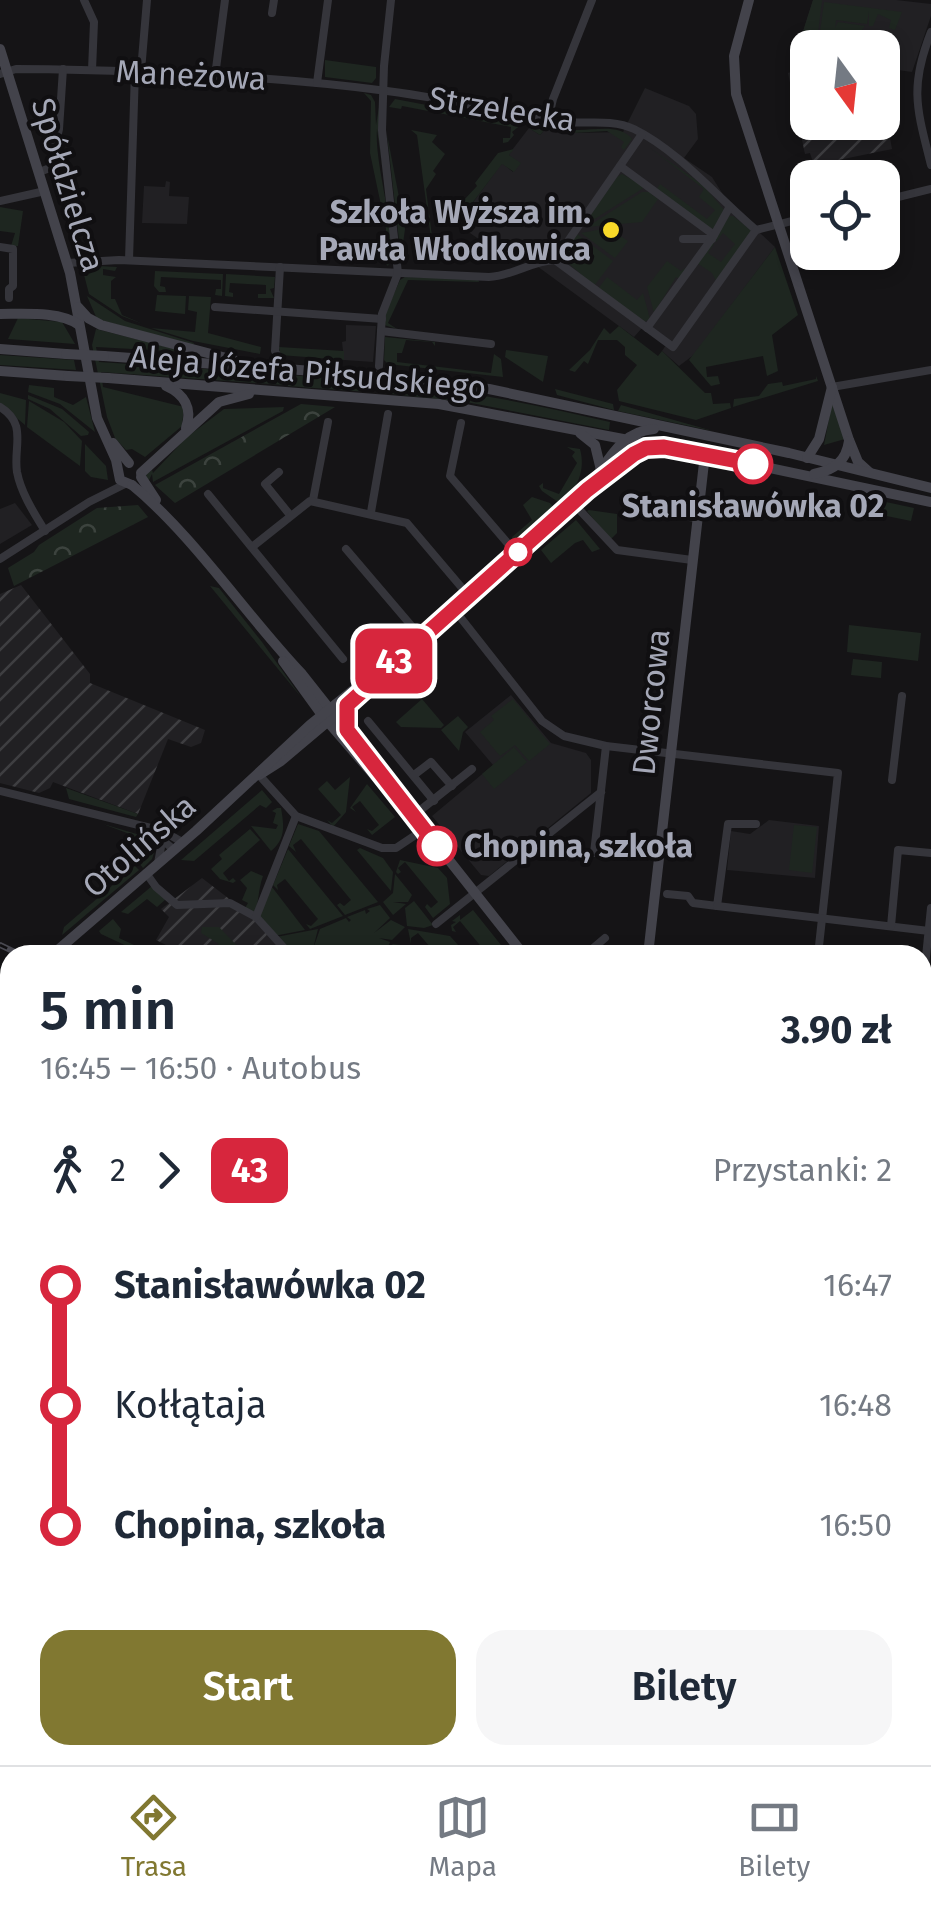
<!DOCTYPE html>
<html lang="pl">
<meta charset="utf-8">
<style>
body{margin:0;font-family:"Fira Sans",sans-serif;background:#f6f6f7;color:#1f2937;height:100vh;display:flex;flex-direction:column;font-size:38px;white-space:nowrap}
*{box-sizing:border-box;margin:0}
p{font-size:32px;color:#747a83}
.icon{flex:none;width:55px;height:55px;fill:none;stroke:currentColor;stroke-width:2;stroke-linecap:round;stroke-linejoin:round}
.map{position:relative;flex:1;overflow:hidden}
.sheet{position:absolute;left:0px;top:945px;width:932px;height:820px;display:flex;flex-direction:column;background:#fff;border-radius:30px 30px 0 0;box-shadow:0 5px 15px #0003}
.sheet>*{flex:none}
.badge{padding:0 20px;border-radius:15px;font-size:35px;line-height:65px}
.needle{width:65px;rotate:165deg}
.tools{position:absolute;left:790px;top:30px;display:grid;gap:20px}
.tools a{display:grid;place-items:center;width:110px;height:110px;border-radius:20px;background:#fff;box-shadow:0 5px 15px #0003;font-size:50px}
.map>.badge{position:absolute;translate:-50% -50%;box-shadow:0 0 0 5px #fff}
.legs{display:flex;align-items:center;gap:15px;height:110px;padding:0 40px;font-size:32px}
.legs p{margin-inline-start:auto}
.headline{display:flex;align-items:center;justify-content:space-between;height:170px;padding:0 40px}
h1{font-size:55px;font-weight:600;line-height:75px}
.cta{display:flex;gap:20px;margin-top:auto;padding:20px 40px}
.cta a{flex:1;height:115px;border-radius:30px;background:#817831;color:#fff;font-size:40px;font-weight:600;line-height:115px;text-align:center}
.cta a+a{background:#f6f6f7;color:#1f2937}
ul{padding:0 40px;list-style:none}
li{display:flex;align-items:center;gap:35px;height:120px;font-size:38px}
li i{display:grid;place-items:center;width:15px;height:100%;margin:0 12px;background:currentColor}
li i::after{content:'';width:25px;height:25px;margin:-12px;border:8px solid;border-radius:50%;background:#fff}
li p{margin-inline-start:auto}
li:first-child i{background:linear-gradient(#0000 50%,currentColor 0)}
li:last-child i{background:linear-gradient(currentColor 50%,#0000 0)}
.dock{display:flex;justify-content:space-around;align-items:center;height:140px;border-top:2px solid #e0e1e3;background:#fff;font-size:28px;color:#747a83}
.dock a{display:grid;justify-items:center;gap:5px}
.dock .on{color:#817831}
.map>svg:first-child{display:block}
.built{fill:#212023}
.industrial{fill:url(#industrial-furrows)}
.green{fill:#1e2620}
.forest{fill:url(#forest-crowns)}
.lines{fill:none;stroke-linecap:round;stroke-linejoin:round}
.street{stroke:#35353b;stroke-width:8}
.secondary{stroke:#43434b;stroke-width:10}
.rail-casing{stroke:#4a4a52;stroke-width:6}
.rail{stroke:#100f11;stroke-width:2.5;stroke-dasharray:8;stroke-linecap:butt}
.secondary-bridge{stroke:#43434b;stroke-width:10}
.line-1-casing{stroke:#fff;stroke-width:22}
.line-1{stroke:#d7263d;stroke-width:15}
.poi-dot{fill:#f9d929;stroke:#100f11;stroke-width:4}
.stop-1-dot{fill:#fff;stroke:#d7263d;stroke-width:5}
.labels{text-anchor:middle;dominant-baseline:central;stroke-width:8;stroke-linejoin:round;paint-order:stroke}
.street-label{font-size:32px;fill:#a5a8b7;stroke:#100f11}
.poi-label{font-size:32px;font-weight:bold;fill:#a5a8b7;stroke:#100f11;text-anchor:end}
.stop-label{font-size:32px;font-weight:bold;fill:#a5a8b7;stroke:#100f11}
</style>
<div class="map">
<svg width="931" height="1765" viewBox="0 0 931 1765">
<defs>
<pattern id="industrial-furrows" width="10" height="10" patternUnits="userSpaceOnUse" patternTransform="scale(2.5)"><rect width="10" height="10" fill="#212023"/><path d="M-1 1l2-2M0 10L10 0M9 11l2-2" fill="none" stroke="#3e3e41"/></pattern>
<pattern id="forest-crowns" width="20" height="18" patternUnits="userSpaceOnUse" patternTransform="scale(2.5)"><rect width="20" height="18" fill="#1e2620"/><path d="M2 6a3 3 0 1 1 6 0M12 15a3 3 0 1 1 6 0" fill="none" stroke="#3c433e"/></pattern>
</defs>
<rect width="100%" height="100%" fill="#151416"/>
<g class="built">
<polygon points="813,0 896,0 931,4 931,16 912,72 883,68 882,48 812,48 799,44"/>
<polygon points="645,88 689,106 696,114 698,139 684,158 712,177 729,204 775,247 695,354 679,366 662,351 666,345 642,328 634,337 515,250 506,258 457,224 502,163 513,172 509,154 529,128 540,135 547,127 573,133 623,132"/>
<polygon points="166,181 170,182 169,196 189,197 187,224 142,223 144,186 165,187"/>
<polygon points="346,325 376,326 373,362 344,360 342,342 346,341"/>
<polygon points="15,503 32,525 0,544 0,509"/>
<polygon points="511,695 551,743 586,753 591,760 591,793 489,876 481,875 432,816 493,765 465,732"/>
<polygon points="769,820 819,826 815,878 727,870 731,831 750,834"/>
</g>
<g class="industrial">
<polygon points="807,67 808,122 882,122 883,99 892,149 814,165 810,153 805,154 788,73"/>
<polygon points="21,585 90,674 90,683 205,730 201,743 191,747 168,739 138,814 53,782 50,788 39,793 0,783 0,594"/>
<polygon points="202,878 302,955 186,955 156,940 169,917 161,909"/>
<polygon points="10,1004 10,1151 0,1147 0,1048 3,1021"/>
<polygon points="0,1243 10,1248 10,1755 466,1755 462,1765 0,1765"/>
</g>
<g class="green">
<polygon points="813,0 822,0 818,32 811,31 810,38 818,36 816,47 799,44"/>
<polygon points="824,2 902,12 895,30 889,28 891,20 878,14 873,26 869,26 869,11 867,24 836,20 835,28 838,22 865,26 858,36 860,47 818,47"/>
<polygon points="325,60 376,67 376,78 372,83 325,77"/>
<path d="M 364,93 L 371,95 L 375,102 L 376,125 L 379,107 L 380,149 L 391,232 L 377,129 C 374,167 399,235 388,266 L 386,264 L 386,229 L 370,153 L 371,101 Z"/>
<polygon points="395,99 517,122 522,124 512,132 514,135 508,142 503,143 503,138 510,138 511,127 402,106 401,109 389,107"/>
<path d="M 540,124 C 551,126 563,130 574,130 C 594,131 619,123 632,139 L 624,150 L 621,147 L 624,142 L 607,131 L 573,133 L 547,127 L 540,135 L 529,128 L 529,125 Z"/>
<path d="M 411,130 L 437,135 L 432,142 L 445,154 L 433,171 L 436,174 L 426,189 L 433,244 C 432,247 427,253 424,249 L 432,246 L 417,135 Z"/>
<polygon points="387,134 405,229 401,258"/>
<polygon points="650,148 703,185 725,211 714,228 711,229 656,190 660,184 707,219 715,210 699,197 704,189"/>
<polygon points="514,149 509,155 521,163 514,172 502,164 470,206 463,201 477,186 475,183 498,153"/>
<polygon points="622,174 645,187 582,227 617,177"/>
<polygon points="642,192 649,192 658,199 642,222 587,227"/>
<polygon points="0,207 23,211 18,246 11,246 15,233 0,231"/>
<polygon points="729,216 733,216 752,231 716,281 712,273 697,263 712,242 714,244 708,253 721,262 735,244 723,233 716,242 714,240"/>
<polygon points="608,228 628,241 615,258 581,233"/>
<polygon points="577,234 613,261 594,286 565,260 566,248"/>
<polygon points="775,247 798,315 772,335 778,371 767,376 763,356 706,367 707,377 718,376 720,384 711,386 689,360"/>
<polygon points="667,261 681,271 687,267 679,279 676,277 654,313 647,287"/>
<polygon points="99,266 117,267 115,271 103,269 103,275 116,277 111,281 111,299 115,299 122,315 143,324 122,316 89,294 83,271"/>
<polygon points="155,271 223,274 222,296 215,295 216,289 221,289 221,280 161,277 160,286 165,287 166,292 159,292 154,286"/>
<polygon points="226,274 275,277 274,288 270,289 274,298 258,298 258,294 266,294 266,285 230,283 229,292 233,293 233,297 225,296"/>
<polygon points="405,277 478,279 479,282 408,280 388,323 397,329 384,325 385,314 400,280"/>
<polygon points="607,277 637,300 643,293 650,319 644,322 598,289"/>
<polygon points="157,295 186,296 185,314 155,311"/>
<polygon points="87,296 125,321 194,343 193,346 97,319"/>
<polygon points="189,296 211,297 208,333 261,347 260,354 193,341 151,328 195,332 197,312 188,310"/>
<polygon points="18,318 62,322 75,344 8,339"/>
<polygon points="619,326 658,356 662,351 705,393 711,393 713,404 730,403 731,408 696,420 619,401 617,390 637,365 625,355 625,347 617,340 598,340 588,364 584,361 575,372 569,370 590,350 604,328 610,334"/>
<polygon points="96,329 187,352 96,347 99,362 285,374 284,385 101,372 103,387 184,407 182,426 145,457 132,449 126,450 115,438 107,417 92,345"/>
<polygon points="385,337 435,342 435,346 432,342 406,340 402,353 397,353 397,362 491,373 494,354 501,359 503,377 388,364 384,360"/>
<polygon points="279,347 344,351 344,360 280,355"/>
<polygon points="506,350 548,356 543,382 505,357"/>
<polygon points="0,355 74,360 76,370 0,365"/>
<polygon points="288,375 369,381 372,388 367,392 288,386"/>
<polygon points="816,376 818,381 733,407 734,399 759,396 768,384 782,382 783,386 816,379"/>
<path d="M 384,382 C 461,390 535,404 610,422 L 609,430 L 466,402 L 383,393 L 380,387 Z"/>
<polygon points="29,385 54,388 54,397 73,405 86,397 95,432 60,404 28,392"/>
<polygon points="555,389 613,404 614,410 557,395"/>
<polygon points="0,393 26,400 25,425 0,404"/>
<polygon points="28,395 62,409 89,432 88,435 81,436 50,409 28,399"/>
<polygon points="833,398 845,439 824,445"/>
<polygon points="29,401 64,422 82,441 80,466 27,427"/>
<polygon points="621,405 713,431 618,411"/>
<polygon points="284,407 283,411 153,482 152,474 147,484 146,474 152,470 153,473 187,437 224,409"/>
<polygon points="85,444 106,466 108,480 91,477 85,471"/>
<path d="M 567,447 L 580,449 C 586,471 577,489 561,504 L 542,491 L 539,486 L 543,483 L 543,488 L 559,494 L 577,463 L 572,456 L 575,452 Z"/>
<polygon points="532,497 550,503 555,509 514,544 512,537 532,520 523,505"/>
<polygon points="872,499 914,508 911,521 867,512"/>
<polygon points="589,510 617,514 617,533 610,540 587,511"/>
<polygon points="576,520 600,549 592,552 583,540 575,543 551,563 541,550"/>
<polygon points="210,586 219,588 262,642 301,697"/>
<polygon points="849,625 921,633 918,661 847,652"/>
<polygon points="853,659 882,662 881,678 851,675"/>
<polygon points="422,699 444,725 441,728 401,727 396,722"/>
<polygon points="513,699 550,744 529,761 515,745 500,756 480,732 494,720 491,716"/>
<polygon points="458,716 468,727 463,732 459,751 441,730"/>
<polygon points="514,747 527,762 494,789 482,774"/>
<polygon points="350,777 346,812 333,827 327,820 332,823 341,815 318,789 327,781 335,790"/>
<polygon points="367,784 395,817 372,835 367,829 372,831 379,825 360,801 352,807 356,812 350,808"/>
<polygon points="66,788 138,814 136,817 69,799"/>
<polygon points="262,790 272,802 266,808 260,805 194,861 181,860"/>
<path d="M 277,808 L 281,808 C 284,825 286,839 271,851 L 251,826 L 276,829 L 278,825 L 273,823 L 276,813 L 272,811 Z"/>
<polygon points="103,824 150,838 156,847 152,859 143,868 139,863 147,856 127,833"/>
<polygon points="298,824 319,831 378,902 345,915 337,905 340,903 344,906 351,900 301,839 293,845 296,852 289,846"/>
<polygon points="794,825 817,827 812,873 789,870"/>
<polygon points="250,829 260,840 223,873 229,881 233,878 236,881 233,883 220,879 211,869 222,859 219,855"/>
<polygon points="360,848 383,858 393,872 391,891 357,850"/>
<polygon points="288,849 343,916 310,929 306,924 311,926 318,919 285,879 277,885 278,890 273,885"/>
<polygon points="400,860 438,868 447,878 450,904 433,918 425,907 427,904 431,908 438,902 405,862 398,868 401,872 398,874 396,872"/>
<polygon points="135,866 139,870 62,935 64,927"/>
<path d="M 251,871 L 263,876 C 258,889 259,905 254,913 L 245,908 L 248,903 L 242,900 L 247,888 L 240,880 Z"/>
<polygon points="395,874 412,895 408,902 393,902 406,904 393,915 383,902 393,893"/>
<polygon points="152,886 166,899 157,907 147,899 128,914 121,912"/>
<polygon points="272,887 305,930 274,936 258,916"/>
<polygon points="414,901 433,925 424,928 407,926 405,908"/>
<polygon points="380,905 390,918 374,933 391,920 405,927 392,940 379,938 390,942 388,947 393,944 409,946 416,955 291,955 276,937 318,929 313,949 320,929 346,918 349,922 351,920 347,917 365,910 366,914 370,911 367,909"/>
<polygon points="473,910 509,955 488,955 460,921 453,927 456,932 452,931 451,925 456,922 452,921 460,915 460,920"/>
<polygon points="113,919 121,929 119,938 145,950 152,947 151,951 158,955 146,955 101,934 99,931"/>
<polygon points="202,927 219,927 246,955 205,955 219,944 201,933"/>
<polygon points="408,929 450,936 467,955 437,955 418,933 411,938 411,944"/>
<polygon points="466,1755 605,1755 610,1759 616,1755 723,1755 722,1765 462,1765"/>
</g>
<g class="forest">
<polygon points="301,404 335,407 175,503 155,485"/>
<polygon points="138,505 148,517 14,586 8,568 34,552 39,545 97,508"/>
</g>
<g class="lines">
<g class="street">
<polyline points="84,0 94,22 92,70"/>
<polyline points="272,13 274,0"/>
<path d="M 931,32 C 909,88 917,109 931,165"/>
<polyline points="141,71 147,0"/>
<path d="M 0,74 L 16,69 C 139,70 264,75 387,91 C 442,98 497,110 551,121 C 578,126 609,117 634,129 C 679,151 718,198 756,230 L 808,217"/>
<polyline points="215,76 225,0"/>
<polyline points="317,83 328,0"/>
<polyline points="548,120 553,99 592,0"/>
<polyline points="642,134 555,260 673,347 756,230"/>
<polyline points="620,166 714,235"/>
<polyline points="39,172 50,168 59,129 63,69"/>
<polyline points="0,201 45,191"/>
<polyline points="882,201 931,189"/>
<polyline points="683,239 712,239"/>
<polyline points="0,247 13,249 13,286 9,289 9,298"/>
<polyline points="129,260 135,71"/>
<path d="M 67,263 L 119,260 L 489,277 C 513,276 531,261 555,260"/>
<polyline points="280,267 275,351 284,368"/>
<polyline points="215,307 382,319"/>
<polyline points="647,328 713,237 729,208"/>
<polyline points="381,331 491,344"/>
<polyline points="379,366 382,314 398,273 382,130 384,66 391,0"/>
<polyline points="832,387 931,370"/>
<path d="M 0,407 C 28,424 13,447 17,472 C 21,493 34,513 45,531"/>
<polyline points="461,423 450,476 516,553"/>
<polyline points="279,472 265,484 290,515"/>
<polyline points="208,494 343,659"/>
<polyline points="313,500 328,422"/>
<polyline points="573,503 617,550 692,560"/>
<polyline points="371,512 388,414"/>
<polyline points="665,514 697,518"/>
<polyline points="252,547 310,501 407,523 468,595"/>
<polyline points="346,549 421,637"/>
<polyline points="0,559 89,502 125,484"/>
<polyline points="453,608 542,721 564,736 606,746 838,773 818,955"/>
<polyline points="368,721 434,801"/>
<polyline points="259,775 296,816 382,848 396,848 423,830"/>
<polyline points="414,775 431,762 452,786"/>
<polyline points="892,780 902,696"/>
<polyline points="0,791 163,831 182,842"/>
<polyline points="413,816 472,769"/>
<polyline points="153,832 173,849"/>
<polyline points="155,835 161,847 158,863"/>
<polyline points="594,853 606,746"/>
<polyline points="146,873 156,887 177,905 230,903 256,917 284,948 284,955"/>
<polyline points="667,894 688,896 693,903 717,906 728,824 756,824"/>
<polyline points="717,906 929,931"/>
<polyline points="256,917 296,816"/>
<polyline points="436,924 601,792"/>
<polyline points="891,926 898,850 931,853"/>
<polyline points="585,955 605,938"/>
<polyline points="931,985 924,976 931,908"/>
<polyline points="0,1014 10,1019"/>
<polyline points="922,1015 931,1008"/>
<polyline points="922,1058 931,1067"/>
<polyline points="922,1167 931,1163"/>
</g>
<g class="secondary">
<polyline points="749,0 734,56 736,94 849,440 858,462 869,472"/>
<polyline points="0,49 70,273 97,418 116,460 120,480 132,485"/>
<polyline points="78,307 88,318 101,325 234,360"/>
<path d="M 0,314 C 24,314 60,311 79,325"/>
<polyline points="0,349 66,354"/>
<polyline points="104,356 369,375 489,389 789,453 931,488"/>
<polyline points="0,371 68,376"/>
<polyline points="108,378 439,404 718,457 931,502"/>
<path d="M 166,386 C 184,394 193,408 186,428"/>
<polyline points="580,433 595,445 601,470"/>
<polyline points="113,443 129,463"/>
<polyline points="807,458 819,439 832,387"/>
<polyline points="141,473 219,402 249,394"/>
<path d="M 814,474 C 834,470 846,462 849,441"/>
<polyline points="141,477 156,500"/>
<path d="M 594,480 C 611,456 623,431 654,429"/>
<path d="M 132,485 C 193,535 246,615 302,674 L 524,955"/>
<polyline points="283,661 322,715 385,788"/>
<polyline points="259,775 281,761 363,692 612,469 634,454 652,447"/>
<polyline points="52,955 196,831 310,725 372,675"/>
<polyline points="648,955 705,454"/>
<polyline points="922,992 931,985"/>
<polyline points="0,1001 10,992"/>
<polyline points="922,1266 931,1271"/>
<polyline points="0,1441 10,1445"/>
<polyline points="695,1755 711,1765"/>
</g>
<defs>
<g id="rail">
<polyline points="0,945 21,955"/>
<polyline points="922,1382 931,1387"/>
<polyline points="84,1759 97,1765"/>
<polyline points="425,1765 438,1755"/>
</g>
</defs>
<use href="#rail" class="rail-casing"/>
<use href="#rail" class="rail"/>
<g class="secondary-bridge">
<polyline points="66,354 104,356"/>
<polyline points="68,376 108,378"/>
</g>
</g>
<g class="lines">
<defs>
<polyline id="line-1" points="437,846 347,730 347,705 587,490 634,454 646,448 664,447 753,464"/>
</defs>
<use href="#line-1" class="line-1-casing"/>
<use href="#line-1" class="line-1"/>
</g>
<circle class="poi-dot" cx="611" cy="230" r="10"/>
<g class="stop-1-dot">
<circle cx="753" cy="464" r="18"/>
<circle cx="518" cy="552" r="12"/>
<circle cx="437" cy="846" r="18"/>
</g>
<g class="labels">
<g class="street-label">
<text transform="translate(191 75) rotate(3)">Maneżowa</text>
<text transform="translate(502 109) rotate(9)">Strzelecka</text>
<text transform="translate(68 185) rotate(73)">Spółdzielcza</text>
<text transform="translate(308 372) rotate(5)">Aleja Józefa Piłsudskiego</text>
<text transform="translate(651 702) rotate(-84)">Dworcowa</text>
<text transform="translate(139 846) rotate(-41)">Otolińska</text>
</g>
<g class="poi-label">
<text x="591" y="212">Szkoła Wyższa im.<tspan x="591" dy="37">Pawła Włodkowica</tspan></text>
</g>
<g class="stop-label">
<text x="753" y="506">Stanisławówka 02</text>
<text x="464" y="846" text-anchor="start">Chopina, szkoła</text>
</g>
</g>
</svg>
<div class="tools">
<a><svg class="needle" viewBox="-14 -14 28 28"><path d="M0-13l5 13h-10z" fill="#e53935"/><path d="M0 13l5-13h-10z" fill="#747a83"/></svg></a>
<a><svg class="icon" aria-label="locate" viewBox="0 0 24 24"><circle cx="12" cy="12" r="6"/><path d="M12 2v4M12 18v4M2 12h4M18 12h4"/></svg></a>
</div>
<b class="badge" style="left:394px;top:661px;background:#d7263d;color:#fff">43</b>
<section class="sheet">
<div class="headline"><div><h1>5 min</h1><p>16:45 – 16:50 · Autobus</p></div><b>3.90 zł</b></div>
<div class="legs"><svg class="icon" aria-label="walk" viewBox="0 0 24 24"><circle cx="13" cy="4" r="2"/><path d="M13 8l-2 6 4 7M11 14l-3 7M7 12l3-4h3l4 4"/></svg>2<svg class="icon" aria-label="forward" viewBox="0 0 24 24"><path d="M9 5l7 7-7 7"/></svg><b class="badge" style="background:#d7263d;color:#fff">43</b><p>Przystanki: 2</p></div>
<ul>
<li><i style="color:#d7263d"></i><b>Stanisławówka 02</b><p>16:47</p></li>
<li><i style="color:#d7263d"></i><span>Kołłątaja</span><p>16:48</p></li>
<li><i style="color:#d7263d"></i><b>Chopina, szkoła</b><p>16:50</p></li>
</ul>
<div class="cta"><a>Start</a><a>Bilety</a></div>
</section>
</div>
<nav class="dock">
<a class="on"><svg class="icon" aria-label="directions" viewBox="0 0 24 24"><path d="M12 3l9 9-9 9-9-9zM9 14v-3h6M13 9l2 2-2 2"/></svg>Trasa</a>
<a><svg class="icon" aria-label="map" viewBox="0 0 24 24"><path d="M3 6l6-2 6 2 6-2v14l-6 2-6-2-6 2zM9 4v14M15 6v14"/></svg>Mapa</a>
<a><svg class="icon" aria-label="tickets" viewBox="0 0 24 24"><path d="M3 7h18v10H3zM15 7v10"/></svg>Bilety</a>
</nav>
